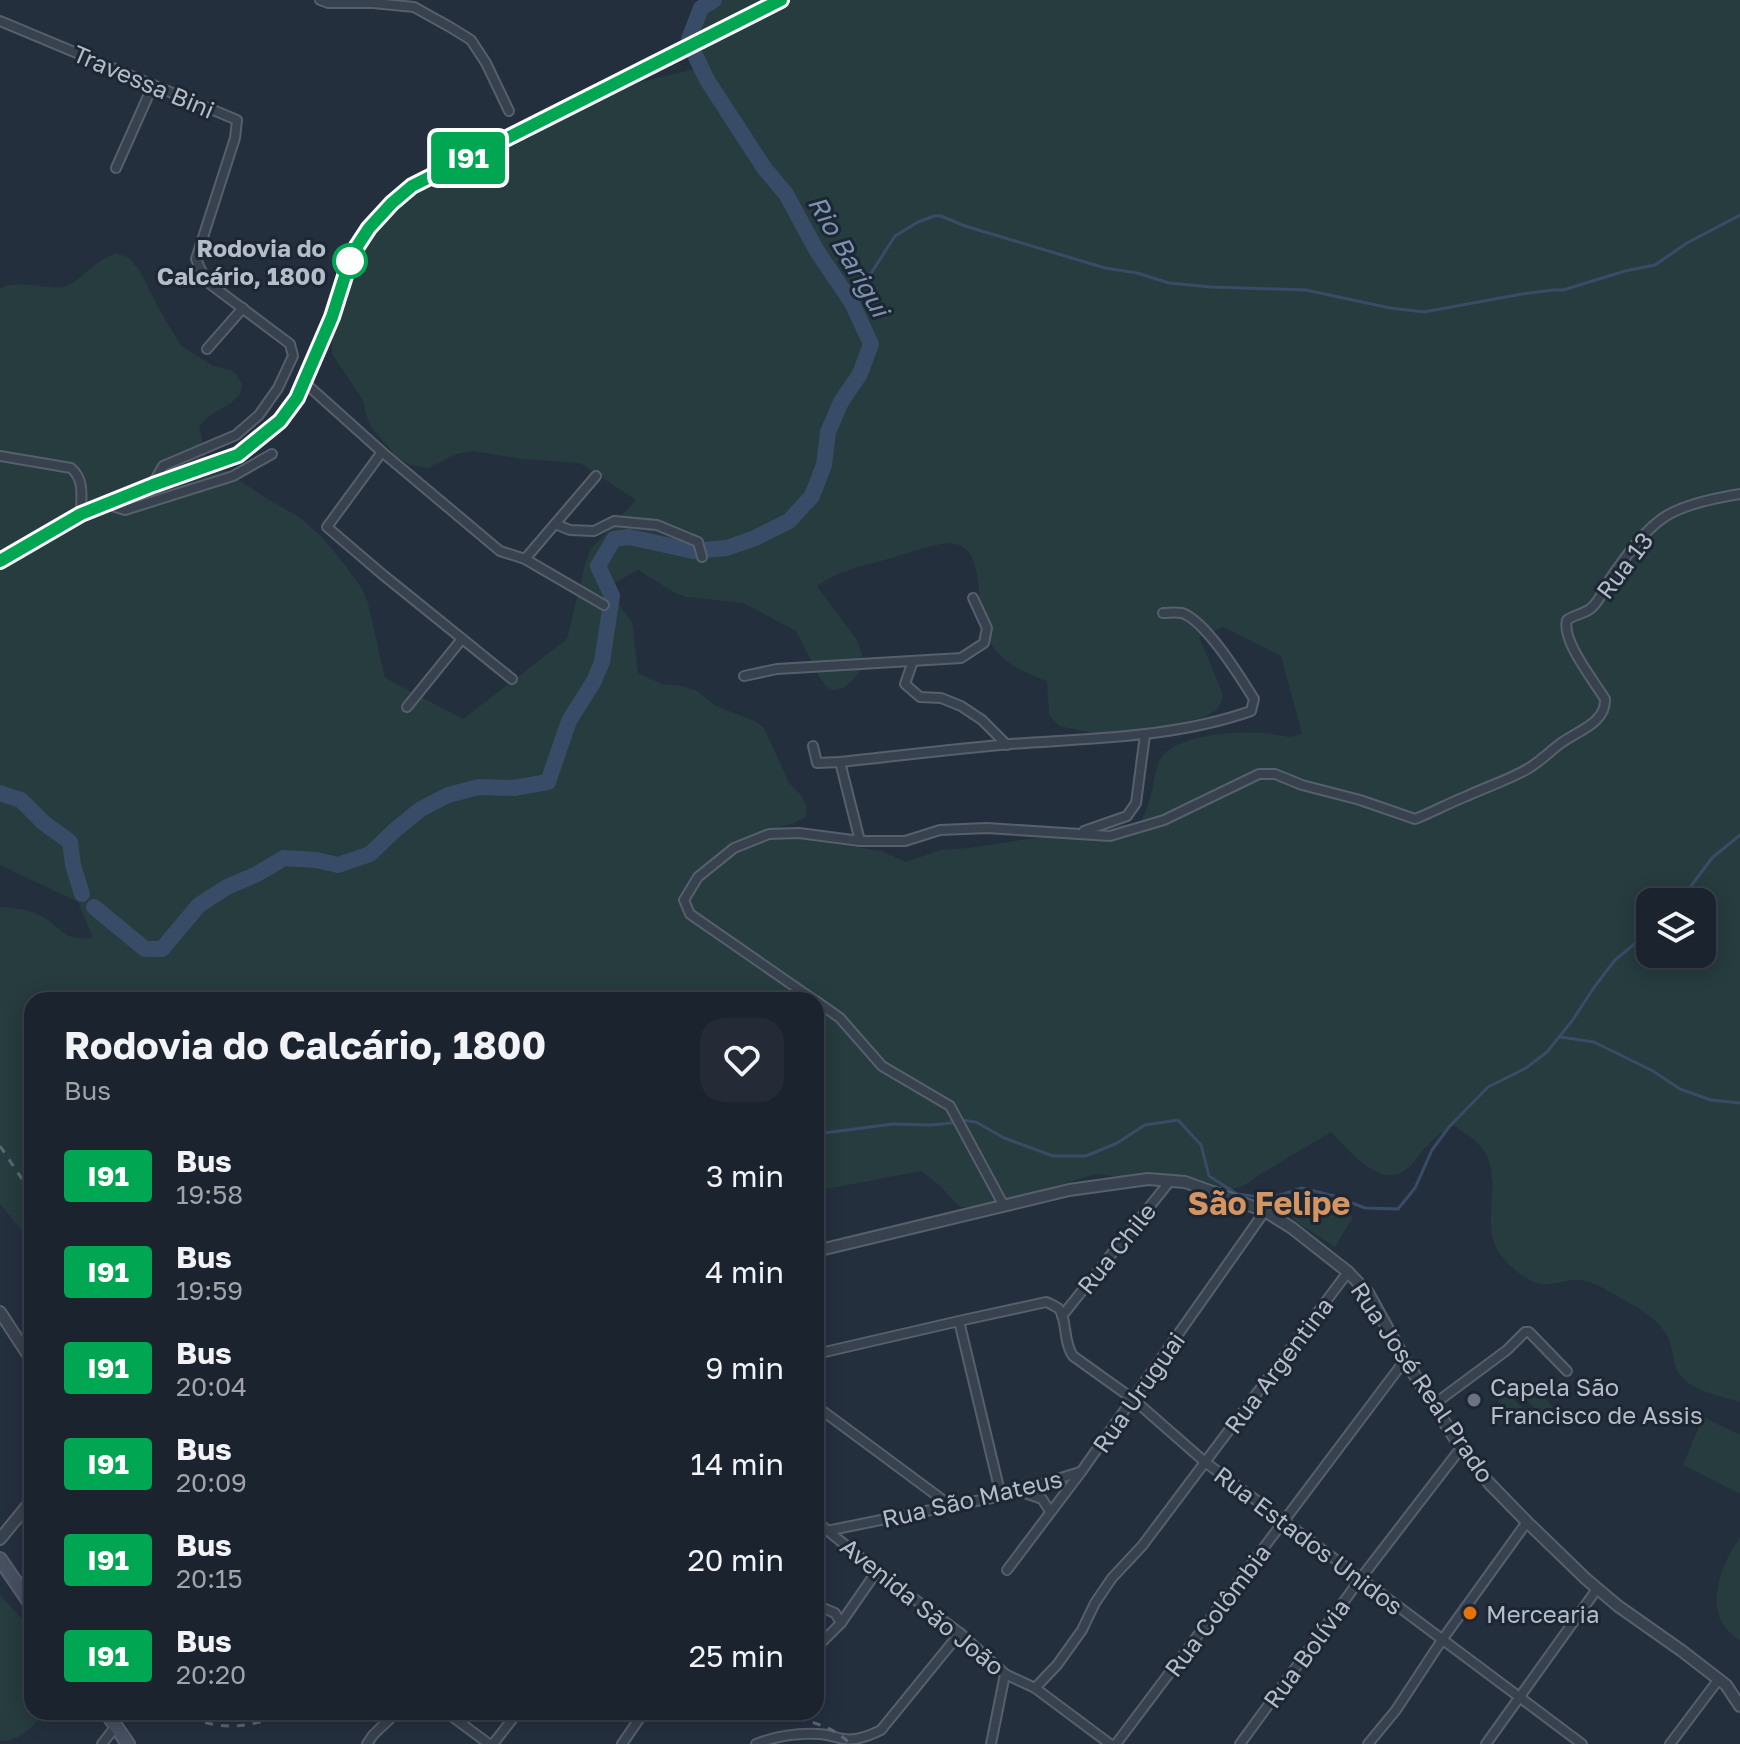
<!DOCTYPE html>
<meta charset="utf-8">
<style>
body{margin:0;font-family:"Golos Text",sans-serif;background:#242b36;color:#f1f3f6;height:100vh;display:flex;flex-direction:column;font-size:30px;white-space:nowrap}
*{box-sizing:border-box;margin:0}
p{font-size:26px;color:#a0a4aa}
.icon{flex:none;width:44px;height:44px;fill:none;stroke:currentColor;stroke-width:2;stroke-linecap:round;stroke-linejoin:round}
.map{position:relative;flex:1;overflow:hidden}
.panel{position:absolute;left:24px;top:992px;width:800px;height:728px;display:flex;flex-direction:column;background:#1b232e;border-radius:24px;box-shadow:0 4px 20px #0003,0 0 0 2px #39404a}
.panel>*{flex:none}
.badge{padding:0 16px;border-radius:6px;font-size:28px;line-height:52px}
.tools{position:absolute;left:1636px;top:888px;display:grid;gap:16px}
.tools a{display:grid;place-items:center;width:80px;height:80px;border-radius:16px;background:#1b232e;box-shadow:0 4px 20px #0003,0 0 0 2px #39404a;font-size:40px}
.map>.badge{position:absolute;translate:-50% -50%;box-shadow:0 0 0 4px #fff}
.round{display:grid;place-items:center;flex:none;width:84px;height:84px;border-radius:24px;background:#242b36}
.head{display:flex;align-items:center;justify-content:space-between;height:136px;padding:0 40px}
h1{font-size:38px;font-weight:700;line-height:60px}
ul{padding:0;list-style:none}
li{display:flex;align-items:center;gap:24px;height:96px;padding:0 40px}
li div{flex:1}
li b{display:block;font-size:30px}
li em{font-style:normal}
li .badge{min-width:88px;font-weight:700;text-align:center}
.map>svg:first-child{display:block}
.green{fill:#263c3f;fill-rule:evenodd}
.lines{fill:none;stroke-linecap:round;stroke-linejoin:round}
.stream{stroke:#394c67;stroke-width:3}
.river{stroke:#394c67;stroke-width:16}
.minor-casing{stroke:#565f6c;stroke-width:12}
.tertiary-casing{stroke:#565f6c;stroke-width:14}
.secondary-casing{stroke:#565f6c;stroke-width:16}
.primary-casing{stroke:#414a57;stroke-width:18}
.minor{stroke:#38414e;stroke-width:8}
.tertiary{stroke:#38414e;stroke-width:10}
.secondary{stroke:#465061;stroke-width:12}
.primary{stroke:#56606e;stroke-width:14}
.rail{stroke:#5a6575;stroke-width:3;stroke-dasharray:8 8;stroke-linecap:butt}
.line-casing{stroke:#fff;stroke-width:18}
.line{stroke:#00a651;stroke-width:12}
.stop-dot{fill:#fff;stroke:#00a651;stroke-width:4}
.worship-dot{fill:#6b7280;stroke:#1d2633;stroke-width:3}
.food-dot{fill:#e8710a;stroke:#1d2633;stroke-width:3}
.labels{text-anchor:middle;dominant-baseline:central;stroke-width:6;stroke-linejoin:round;paint-order:stroke}
.street-label{font-size:24px;fill:#b4bcc9;stroke:#1d2633}
.stop-label{font-size:24px;font-weight:bold;fill:#b4bcc9;stroke:#1d2633;text-anchor:end}
.poi-label{font-size:24px;fill:#b4bcc9;stroke:#1d2633;text-anchor:start}
.water-label{font-size:26px;font-style:italic;fill:#7c92b1;stroke:#1d2633}
.district-label{font-size:32px;font-weight:bold;fill:#d59563;stroke:#1d2633}
</style>
<div class="map">
<svg width="1740" height="1744" viewBox="0 0 1740 1744">
<rect width="100%" height="100%" fill="#242f3e"/>
<g class="green">
<path d="M 702,0 L 1740,0 L 1740,1402 C 1721,1396 1692,1391 1680,1375 C 1672,1365 1674,1351 1669,1340 C 1661,1319 1637,1308 1619,1297 C 1607,1290 1594,1282 1580,1280 C 1570,1279 1560,1283 1550,1284 C 1532,1286 1514,1271 1503,1258 C 1477,1227 1504,1186 1485,1152 C 1478,1141 1464,1132 1453,1125 C 1435,1135 1425,1148 1412,1164 C 1384,1196 1351,1151 1331,1132 L 1259,1175 C 1246,1187 1236,1189 1219,1190 L 1096,1174 L 978,1208 C 953,1209 957,1202 941,1187 C 935,1181 928,1176 921,1171 L 816,1191 L 816,1000 L 32,1000 L 32,1243 L 0,1204 L 0,907 C 12,908 26,909 37,914 C 63,925 57,941 93,938 L 78,902 L 0,865 L 0,289 C 18,278 43,290 63,287 C 76,284 88,269 99,262 C 105,258 111,256 116,253 L 129,258 L 140,271 L 158,307 L 181,346 L 212,365 L 230,370 L 236,374 L 242,384 L 240,394 L 231,403 L 209,416 L 199,426 L 206,458 L 269,500 L 299,517 L 321,536 L 345,565 L 362,589 L 368,603 L 385,678 L 463,719 L 567,639 L 586,561 L 591,549 L 636,500 L 580,463 L 522,459 L 472,451 L 456,454 L 428,468 L 411,465 L 396,456 L 371,427 L 366,415 L 363,400 L 332,354 L 332,326 L 359,248 L 404,198 L 505,146 L 530,138 L 544,123 L 627,85 L 700,68 L 698,8 ZM 950,543 C 956,544 963,545 967,550 C 984,567 975,618 990,642 C 1003,664 1024,672 1047,681 L 1049,715 L 1059,726 L 1092,733 L 1117,734 L 1137,732 L 1205,717 L 1216,710 L 1222,701 L 1222,692 L 1199,637 L 1223,627 L 1281,656 L 1302,734 C 1287,739 1286,736 1272,734 C 1246,730 1177,733 1161,758 C 1154,770 1154,786 1150,799 C 1148,807 1144,815 1141,822 L 968,848 L 941,850 L 906,862 L 881,851 L 799,838 L 780,827 L 792,824 L 806,817 L 807,806 L 800,794 L 789,783 L 764,728 L 757,722 L 716,706 L 697,691 L 682,686 L 662,684 L 638,673 L 632,622 L 606,587 L 638,570 L 675,593 L 686,597 L 743,603 L 796,631 L 821,680 L 829,689 L 834,690 L 845,687 L 855,678 L 860,670 L 862,653 L 856,639 L 817,586 C 842,569 860,567 888,559 C 909,553 928,545 950,543 ZM 1650,902 L 1702,902 L 1702,954 L 1650,954 Z"/>
<polygon points="1311,1191 1353,1217 1335,1247 1292,1219"/>
<polygon points="1533,1385 1553,1407 1542,1416 1522,1395"/>
<polygon points="1507,1392 1529,1415 1519,1425 1498,1401"/>
<polygon points="1703,1417 1740,1435 1740,1494 1683,1465"/>
<path d="M 1740,1538 L 1740,1641 C 1734,1636 1726,1630 1722,1623 C 1708,1598 1724,1559 1740,1538 Z"/>
<path d="M 0,1595 L 32,1630 L 32,1712 L 46,1712 C 34,1725 20,1742 0,1741 Z"/>
</g>
<g class="lines">
<g class="stream">
<polyline points="852,303 895,236 918,222 934,216 941,216 965,226 1105,268 1137,273 1169,283 1211,287 1306,290 1390,308 1424,312 1522,294 1553,290 1563,290 1625,271 1655,265 1687,243 1740,215"/>
<polyline points="1679,902 1712,858 1740,835"/>
<polyline points="1560,1037 1594,1042 1653,1071 1680,1089 1711,1100 1740,1103"/>
<polyline points="961,1120 976,1122 1004,1138 1053,1156 1086,1156 1117,1143 1145,1125 1178,1120 1201,1145 1209,1176 1237,1194 1270,1198 1302,1188 1334,1196 1365,1208 1398,1209 1415,1188 1432,1150 1449,1127 1488,1087 1526,1068 1547,1052 1572,1021 1595,986 1615,960 1650,931"/>
<polyline points="816,1134 893,1124 931,1125 951,1123"/>
</g>
<g class="river">
<polyline points="689,39 701,8 714,0"/>
<polyline points="0,793 21,800 44,823 70,842 73,865 82,894"/>
<polyline points="94,907 145,949 162,949 199,905 227,887 257,874 284,858 316,860 338,865 370,854 395,830 421,809 448,795 479,787 513,788 548,782 569,721 594,681 602,662 612,596 598,566 614,539 629,537 693,551 727,548 755,538 789,521 812,496 824,465 828,432 841,402 860,374 871,344 852,303 817,251 786,194 765,169 746,140 707,80 696,57"/>
</g>
<defs>
<g id="minor">
<polyline points="320,0 328,3 373,3 414,7 450,27 471,40 486,63 509,111"/>
<polyline points="0,21 237,120 235,138 196,259 206,281 290,344 293,356 278,388 259,415 236,435 163,466 153,484"/>
<polyline points="116,168 153,85"/>
<polyline points="207,349 243,308"/>
<polyline points="304,382 382,452 500,551 525,559 604,605"/>
<polyline points="382,452 327,527 382,574 512,679"/>
<path d="M 0,456 L 71,468 C 85,480 81,497 81,514"/>
<polyline points="106,504 125,510 233,476 272,454"/>
<polyline points="555,524 570,530 594,531 614,521 657,525 698,542 702,557"/>
<polyline points="525,559 596,476"/>
<polyline points="913,661 905,684 920,697 941,698 961,706 982,720 1007,745"/>
<polyline points="744,676 777,669 961,658 984,643 987,628 973,598"/>
<polyline points="407,707 462,639"/>
<path d="M 813,746 L 817,763 L 840,762 C 897,756 954,749 1010,744 C 1092,738 1174,738 1251,711 L 1254,699 C 1241,678 1206,621 1182,613 C 1176,612 1168,613 1163,613"/>
<polyline points="840,762 860,841"/>
<polyline points="1084,831 1127,816 1136,803 1145,735"/>
<path d="M 814,1000 L 690,914 L 684,900 L 698,877 L 734,848 L 769,834 L 799,833 L 860,841 L 905,841 L 940,830 L 987,828 L 1110,836 L 1164,820 L 1259,774 L 1275,774 L 1302,785 L 1360,800 L 1415,819 C 1433,812 1449,803 1467,796 C 1488,786 1509,780 1529,768 C 1542,760 1552,749 1564,741 C 1580,730 1606,722 1605,699 C 1594,681 1561,640 1567,620 C 1574,615 1583,614 1590,609 C 1600,602 1606,584 1614,573 C 1628,554 1643,532 1663,518 C 1683,504 1717,498 1740,494"/>
<polyline points="816,1001 840,1018 882,1066 950,1106 1004,1206"/>
<polyline points="1062,1316 1170,1181"/>
<polyline points="959,1321 1001,1496"/>
<path d="M 816,1354 L 959,1321 L 1046,1302 C 1049,1303 1057,1307 1059,1309 C 1067,1318 1063,1342 1073,1356 L 1133,1399 L 1205,1462 L 1582,1744"/>
<polyline points="1433,1405 1507,1350 1525,1332 1529,1332 1567,1371"/>
<polyline points="816,1406 951,1506"/>
<polyline points="1019,1491 1042,1499 1050,1511"/>
<polyline points="816,1521 877,1571 960,1633 1005,1674 1035,1688 1110,1744"/>
<polyline points="816,1533 1001,1496 1080,1472"/>
<polyline points="1007,1570 1081,1472 1265,1211"/>
<polyline points="816,1605 835,1613 841,1623"/>
<polyline points="816,1648 841,1623 877,1571"/>
<polyline points="1035,1688 1057,1665 1082,1630 1095,1603 1112,1578 1142,1546 1348,1272"/>
<polyline points="446,1712 489,1744"/>
<polyline points="102,1744 116,1726"/>
<polyline points="367,1744 373,1735 397,1712"/>
<polyline points="493,1744 518,1712"/>
<polyline points="622,1744 644,1712"/>
<path d="M 756,1744 C 776,1736 797,1733 819,1734 C 828,1734 836,1738 844,1739 C 856,1741 871,1735 881,1730 L 960,1633"/>
<polyline points="991,1744 1005,1674"/>
<polyline points="1116,1744 1405,1360"/>
<polyline points="1240,1744 1361,1578 1461,1448"/>
<polyline points="1368,1744 1396,1710 1442,1640 1527,1522"/>
<polyline points="1486,1744 1597,1589"/>
<polyline points="1670,1744 1719,1679"/>
</g>
<g id="tertiary">
<polyline points="816,1251 1069,1190 1148,1179 1185,1182 1265,1211 1292,1228 1348,1272 1368,1293 1405,1360 1461,1448 1489,1483 1527,1522 1586,1579 1618,1606 1682,1651 1726,1685 1740,1706"/>
<polyline points="0,1312 32,1361"/>
<polyline points="0,1539 32,1500"/>
</g>
<g id="secondary">
<polyline points="0,1559 32,1606"/>
<polyline points="106,1712 128,1744"/>
</g>
<polyline id="primary" points="0,561 81,514 153,485 238,455 280,421 297,398 332,317 352,254 369,228 392,203 412,186 781,0"/>
</defs>
<use href="#minor" class="minor-casing"/>
<use href="#tertiary" class="tertiary-casing"/>
<use href="#secondary" class="secondary-casing"/>
<use href="#primary" class="primary-casing"/>
<use href="#minor" class="minor"/>
<use href="#tertiary" class="tertiary"/>
<use href="#secondary" class="secondary"/>
<use href="#primary" class="primary"/>
<g class="rail">
<polyline points="0,1146 32,1194"/>
<path d="M 175,1712 C 221,1732 245,1729 291,1712"/>
<path d="M 766,1712 C 795,1718 830,1722 850,1744"/>
</g>
</g>
<g class="lines">
<defs>
<polyline id="line" points="0,561 81,514 153,485 238,455 280,421 297,398 332,317 352,254 369,228 392,203 412,186 781,0"/>
</defs>
<use href="#line" class="line-casing"/>
<use href="#line" class="line"/>
</g>
<circle class="stop-dot" cx="350" cy="261" r="16"/>
<circle class="worship-dot" cx="1474" cy="1400" r="8"/>
<circle class="food-dot" cx="1470" cy="1613" r="8"/>
<g class="labels">
<g class="street-label">
<text transform="translate(144 81) rotate(23)">Travessa Bini</text>
<text transform="translate(1624 565) rotate(-53)">Rua 13</text>
<text transform="translate(1116 1248) rotate(-51)">Rua Chile</text>
<text transform="translate(1278 1365) rotate(-53)">Rua Argentina</text>
<text transform="translate(1423 1382) rotate(56)">Rua José Real Prado</text>
<text transform="translate(1138 1392) rotate(-55)">Rua Uruguai</text>
<text transform="translate(972 1498) rotate(-13)">Rua São Mateus</text>
<text transform="translate(1309 1540) rotate(37)">Rua Estados Unidos</text>
<text transform="translate(923 1606) rotate(39)">Avenida São João</text>
<text transform="translate(1217 1610) rotate(-53)">Rua Colômbia</text>
<text transform="translate(1306 1653) rotate(-54)">Rua Bolívia</text>
</g>
<g class="stop-label">
<text x="326" y="247">Rodovia do<tspan x="326" dy="28">Calcário, 1800</tspan></text>
</g>
<g class="poi-label">
<text x="1490" y="1386">Capela São<tspan x="1490" dy="28">Francisco de Assis</tspan></text>
<text x="1486" y="1613">Mercearia</text>
</g>
<g class="water-label">
<text transform="translate(849 256) rotate(60)">Rio Barigui</text>
</g>
<g class="district-label">
<text x="1269" y="1203">São Felipe</text>
</g>
</g>
</svg>
<div class="tools">
<a><svg class="icon" aria-label="layers" viewBox="0 0 24 24"><path d="M12 4l9 5-9 5-9-5zM3 14l9 5 9-5"/></svg></a>
</div>
<b class="badge" style="left:468px;top:158px;background:#00a651;color:#fff">I91</b>
<section class="panel">
<div class="head"><div><h1>Rodovia do Calcário, 1800</h1><p>Bus</p></div><a class="round"><svg class="icon" aria-label="heart" viewBox="0 0 24 24"><path d="M12 20l-8-8c-3-5 5-10 8-4 3-6 11-1 8 4z"/></svg></a></div>
<ul>
<li><span class="badge" style="background:#00a651;color:#fff">I91</span><div><b>Bus</b><p>19:58</p></div><em>3 min</em></li>
<li><span class="badge" style="background:#00a651;color:#fff">I91</span><div><b>Bus</b><p>19:59</p></div><em>4 min</em></li>
<li><span class="badge" style="background:#00a651;color:#fff">I91</span><div><b>Bus</b><p>20:04</p></div><em>9 min</em></li>
<li><span class="badge" style="background:#00a651;color:#fff">I91</span><div><b>Bus</b><p>20:09</p></div><em>14 min</em></li>
<li><span class="badge" style="background:#00a651;color:#fff">I91</span><div><b>Bus</b><p>20:15</p></div><em>20 min</em></li>
<li><span class="badge" style="background:#00a651;color:#fff">I91</span><div><b>Bus</b><p>20:20</p></div><em>25 min</em></li>
</ul>
</section>
</div>
